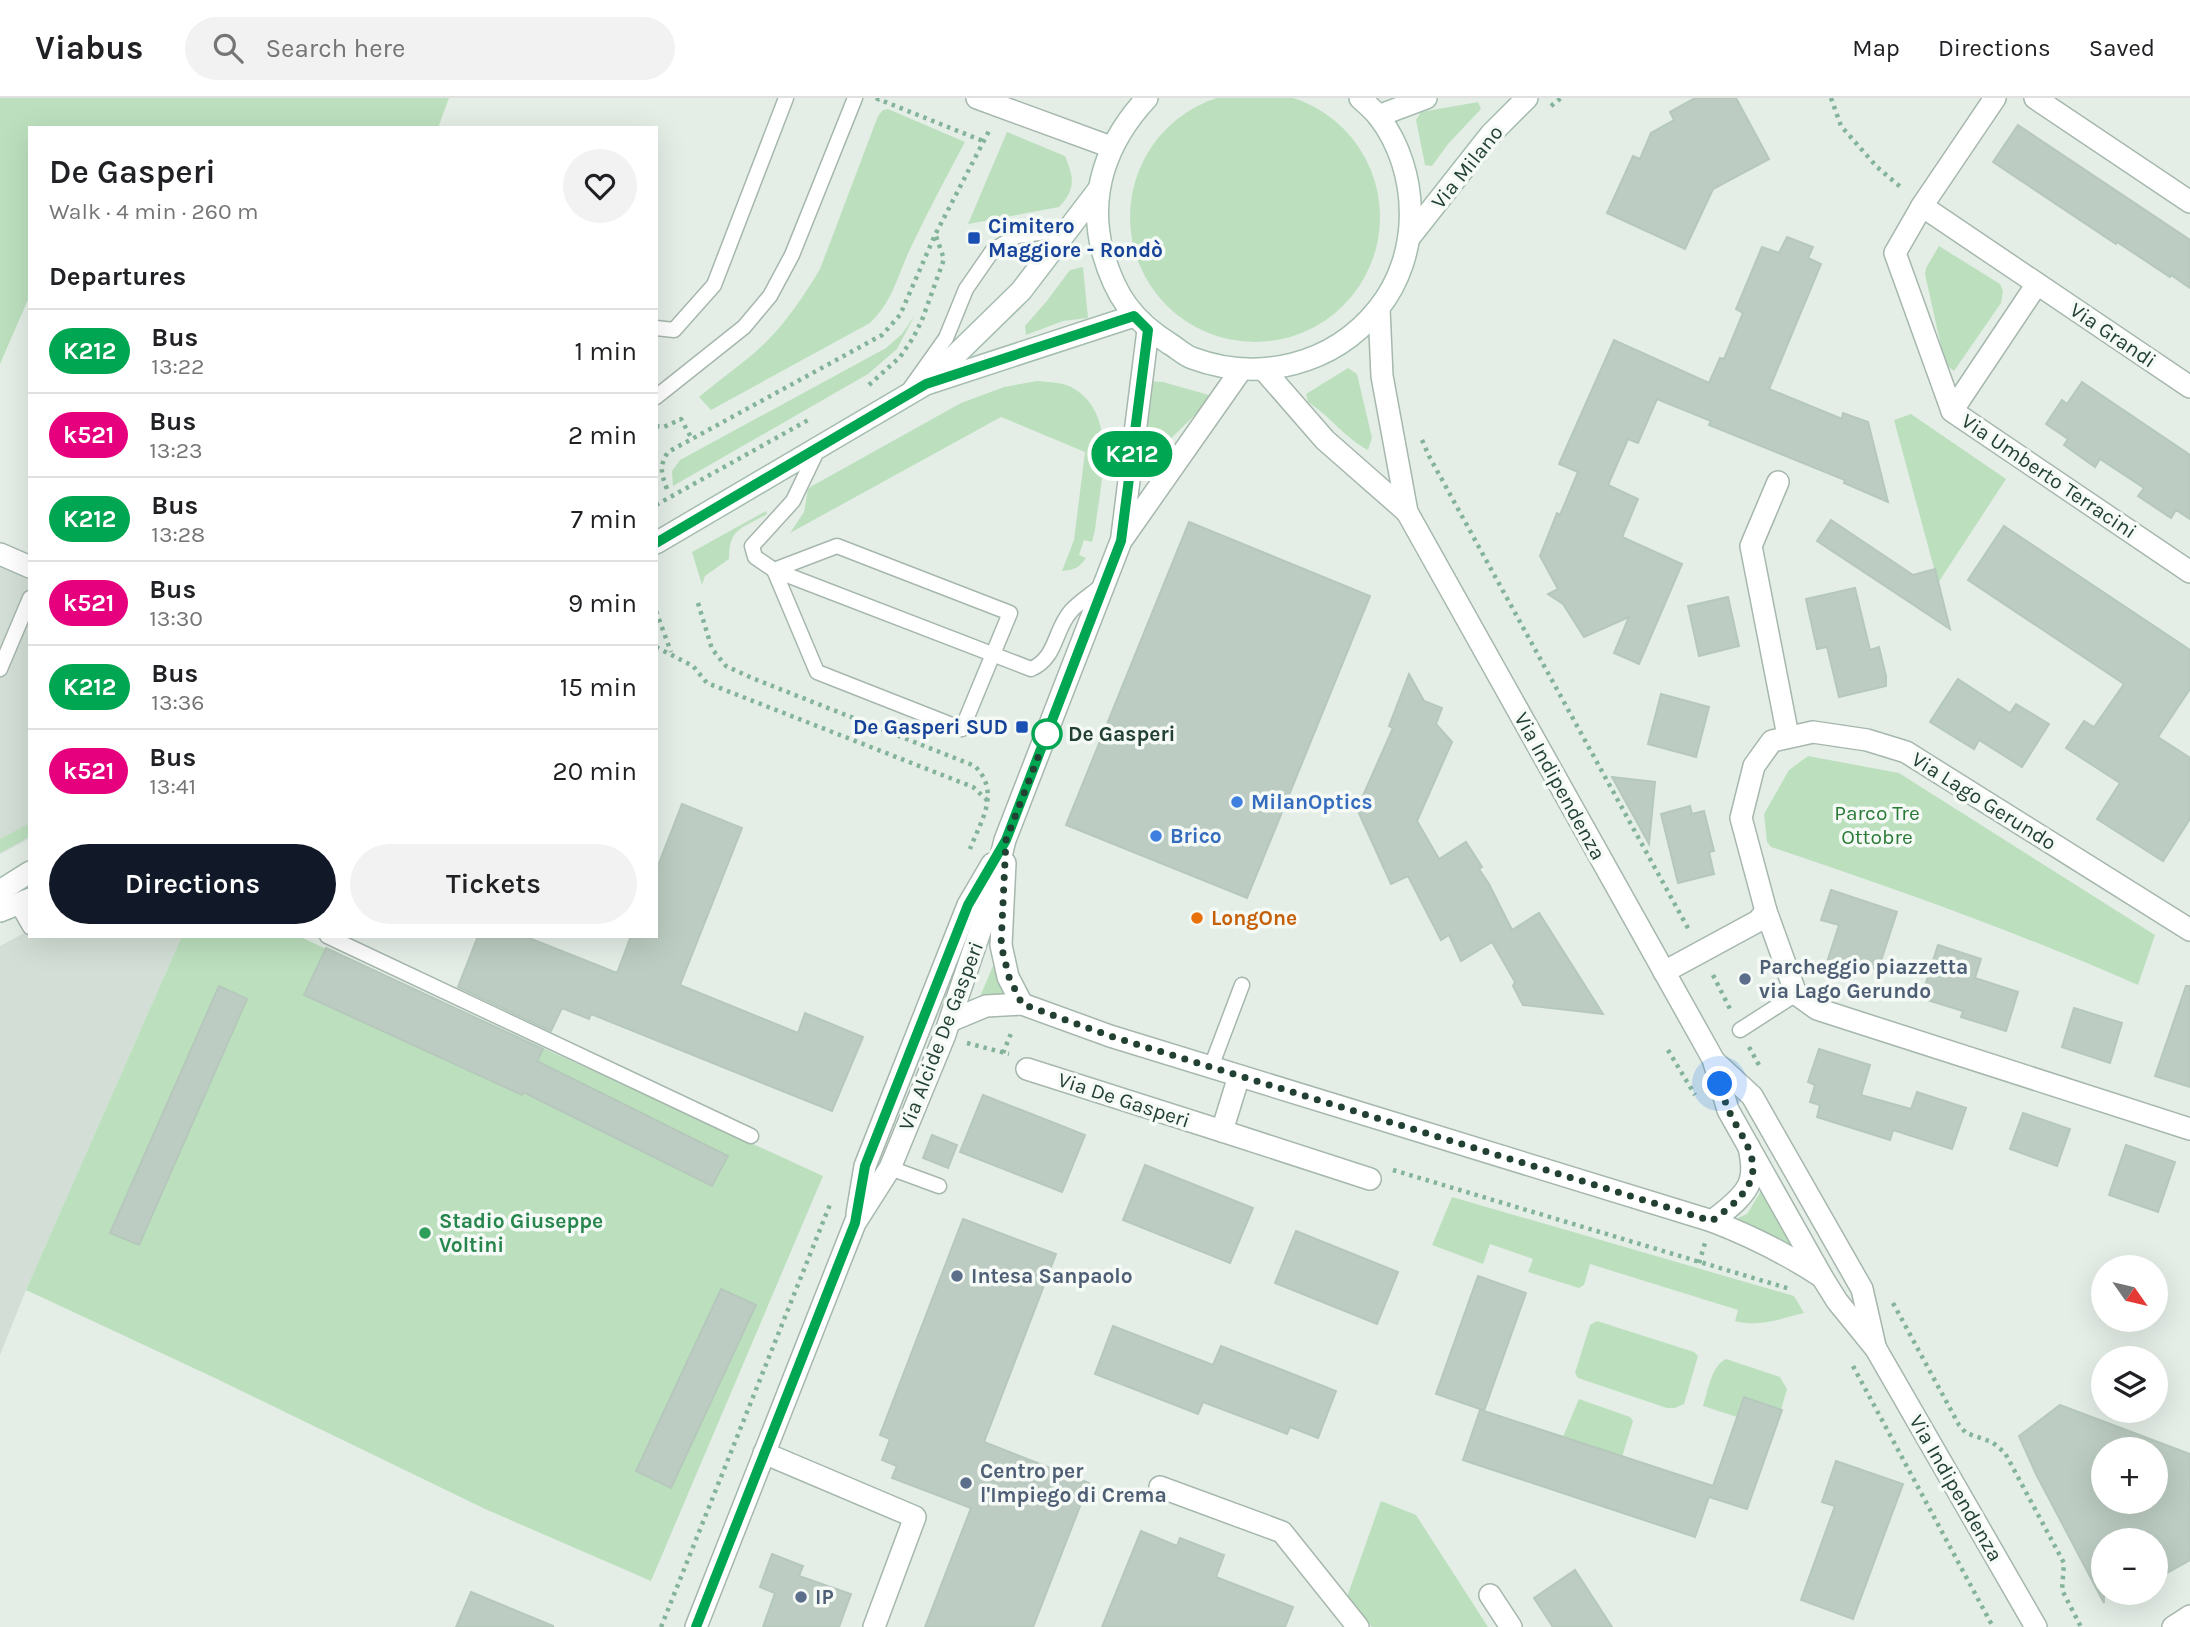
<!DOCTYPE html>
<meta charset="utf-8">
<style>
body{margin:0;font-family:Karla,sans-serif;background:#f2f2f2;color:#202124;height:100vh;display:flex;flex-direction:column;font-size:26px;white-space:nowrap}
*{box-sizing:border-box;margin:0}
p{font-size:23px;color:#757577}
.icon{flex:none;width:38px;height:38px;fill:none;stroke:currentColor;stroke-width:2;stroke-linecap:round;stroke-linejoin:round}
.map{position:relative;flex:1;overflow:hidden}
.panel{position:absolute;left:28px;top:28px;width:630px;height:812px;display:flex;flex-direction:column;background:#fff;border-radius:0px;box-shadow:0 7px 28px #0002}
.panel>*{flex:none}
.badge{padding:0 14px;border-radius:23px;font-size:24px;line-height:46px}
.needle{width:46px;rotate:124deg}
.buttons{position:absolute;left:2091px;top:1157px;display:grid;gap:14px}
.buttons a{display:grid;place-items:center;width:77px;height:77px;border-radius:50%;background:#fff;box-shadow:0 7px 28px #0002;font-size:35px}
.you{position:absolute;width:35px;height:35px;margin:-18px;border:5px solid #fff;border-radius:50%;background:#1a73e8;box-shadow:0 0 0 10px #1a73e833}
.map>.badge{position:absolute;translate:-50% -50%;box-shadow:0 0 0 4px #fff}
h2{padding:0 21px;font-size:26px;line-height:63px}
.round{display:grid;place-items:center;flex:none;width:74px;height:74px;border-radius:37px;background:#f2f2f2}
.summary{display:flex;align-items:center;justify-content:space-between;height:119px;padding:0 21px}
h1{font-size:33px;font-weight:600;line-height:52px}
.cta{display:flex;gap:14px;margin-top:auto;padding:14px 21px}
.cta a{flex:1;height:80px;border-radius:42px;background:#111827;color:#fff;font-size:28px;font-weight:600;line-height:80px;text-align:center}
.cta a+a{background:#f2f2f2;color:#202124}
ul{padding:0;list-style:none}
li{display:flex;align-items:center;gap:21px;height:84px;padding:0 21px;border-top:2px solid #e0e0e0}
li div{flex:1}
li b{display:block;font-size:26px}
li em{font-style:normal}
li .badge{min-width:77px;font-weight:700;text-align:center}
header{display:flex;align-items:center;gap:42px;box-sizing:border-box;height:98px;padding:0 35px;background:#fff;border-bottom:2px solid #e0e0e0}
header strong{font-size:33px}
nav{display:flex;gap:38px;margin-inline-start:auto;font-size:24px}
.search{width:490px;height:63px;background:#f2f2f2;display:flex;align-items:center;gap:18px;box-sizing:border-box;padding:0 24px;border-radius:38px;color:#757577;font-size:26px}
.map>svg:first-child{display:block}
.built{fill:#d2ded6}
.green{fill:#bce0be}
.building{fill:#bcccc2;stroke:#b6c8bc;stroke-width:2;fill-rule:evenodd}
.lines{fill:none;stroke-linecap:round;stroke-linejoin:round}
.service-casing{stroke:#a6b7ad;stroke-width:17}
.minor-casing{stroke:#a6b7ad;stroke-width:24}
.tertiary-casing{stroke:#a6b7ad;stroke-width:24}
.secondary-casing{stroke:#a5bdaf;stroke-width:24}
.path{stroke:#83b399;stroke-width:4.5;stroke-dasharray:3.5 5;stroke-linecap:butt}
.service{stroke:#fff;stroke-width:14}
.minor{stroke:#fff;stroke-width:21}
.tertiary{stroke:#fff;stroke-width:21}
.secondary{stroke:#fff;stroke-width:21}
.line-casing{stroke:#fff;stroke-width:16}
.line{stroke:#00a651;stroke-width:10}
.walk{stroke:#224132;stroke-width:7;stroke-dasharray:0 12.6}
.transit-dot{fill:#1a4fb4;stroke:#f5faf6;stroke-width:2.5}
.stop-dot{fill:#fff;stroke:#00a651;stroke-width:3.5}
.shop-dot{fill:#3f7fe0;stroke:#f5faf6;stroke-width:2.5}
.food-dot{fill:#e8710a;stroke:#f5faf6;stroke-width:2.5}
.service-dot{fill:#5c6f8a;stroke:#f5faf6;stroke-width:2.5}
.leisure-dot{fill:#2e9e5b;stroke:#f5faf6;stroke-width:2.5}
.labels{text-anchor:middle;dominant-baseline:central;stroke-width:7;stroke-linejoin:round;paint-order:stroke}
.street-label{font-size:21px;fill:#224132;stroke:#f5faf6}
.transit-label{font-size:21px;font-weight:bold;fill:#164399;stroke:#f5faf6;text-anchor:start}
.stop-label{font-size:21px;font-weight:bold;fill:#224132;stroke:#f5faf6;text-anchor:start}
.shop-label{font-size:21px;font-weight:bold;fill:#366cbe;stroke:#f5faf6;text-anchor:start}
.park-label{font-size:21px;fill:#2a7a37;stroke:#f5faf6}
.food-label{font-size:21px;font-weight:bold;fill:#c56008;stroke:#f5faf6;text-anchor:start}
.service-label{font-size:21px;font-weight:bold;fill:#4e5e75;stroke:#f5faf6;text-anchor:start}
.leisure-label{font-size:21px;font-weight:bold;fill:#27864d;stroke:#f5faf6;text-anchor:start}
</style>
<header>
<strong>Viabus</strong>
<div class="search"><svg class="icon" aria-label="search" viewBox="0 0 24 24"><circle cx="10" cy="10" r="6"/><path d="M15 15l6 6"/></svg>Search here</div>
<nav><a>Map</a><a>Directions</a><a>Saved</a></nav>
</header>
<div class="map">
<svg width="2190" height="1529" viewBox="0 0 2190 1529">
<rect width="100%" height="100%" fill="#e4eee7"/>
<g class="built">
<polygon points="0,465 30,478 30,740 0,756"/>
<polygon points="30,832 30,838 182,838 26,1192 0,1257 0,848"/>
</g>
<g class="green">
<circle cx="1255" cy="119" r="125"/>
<polygon points="0,0 449,0 438,30 30,30 30,197 0,266"/>
<polygon points="1478,4 1481,11 1448,46 1432,68 1425,67 1416,22 1421,14"/>
<path d="M 888,11 L 965,44 C 947,78 929,111 913,145 C 898,174 895,201 870,225 L 711,312 L 699,299 C 721,280 746,264 767,243 C 788,222 805,196 820,171 L 878,18 L 883,12 Z"/>
<path d="M 1007,34 L 1065,58 C 1074,80 1076,91 1059,109 L 968,126 Z"/>
<polygon points="1939,148 2000,186 2003,193 2001,205 1954,273 1945,266 1925,176 1926,170"/>
<polygon points="1083,169 1088,220 1063,223 1026,237 1025,228 1046,204 1070,172"/>
<polygon points="915,217 897,251 868,276 673,388 672,373 680,362 886,250 902,236"/>
<path d="M 1348,270 L 1357,276 L 1372,340 L 1368,352 C 1346,341 1330,318 1308,304 L 1306,296 Z"/>
<path d="M 1037,283 C 1047,284 1060,284 1069,288 C 1121,313 1100,386 1095,432 L 1092,444 L 1084,442 L 1079,457 L 1086,460 C 1079,470 1074,472 1062,473 L 1074,442 L 1085,354 L 1001,319 L 790,435 L 804,414 L 808,391 L 812,388 L 961,305 L 1004,289 Z"/>
<polygon points="1149,283 1163,284 1209,297 1210,305 1200,312 1156,355 1147,351"/>
<polygon points="1911,316 2006,381 1938,485 1894,322"/>
<path d="M 766,413 L 767,416 C 742,431 729,429 729,461 L 705,478 L 702,487 L 692,454 Z"/>
<path d="M 1808,658 L 1899,675 L 2155,837 L 2138,887 C 2018,834 1895,791 1771,749 L 1767,744 L 1764,716 L 1789,672 Z"/>
<polygon points="30,725 30,738 0,755 0,741"/>
<polygon points="182,838 298,838 823,1078 651,1483 485,1411 217,1281 26,1192"/>
<path d="M 993,868 L 995,868 C 997,882 1001,891 1010,901 L 979,901 Z"/>
<polygon points="1761,1093 1763,1094 1793,1150 1729,1124 1747,1116"/>
<path d="M 1452,1099 L 1794,1198 L 1804,1215 C 1782,1220 1758,1230 1735,1223 L 1738,1212 L 1590,1166 L 1584,1187 L 1579,1190 L 1528,1174 L 1533,1161 L 1490,1146 L 1483,1166 L 1432,1147 Z"/>
<polygon points="1597,1223 1694,1254 1698,1258 1684,1306 1675,1310 1667,1310 1578,1280 1575,1275 1590,1227"/>
<path d="M 1726,1261 L 1780,1279 L 1787,1291 L 1781,1312 L 1745,1299 L 1737,1319 L 1703,1308 C 1708,1293 1711,1268 1726,1261 Z"/>
<polygon points="1579,1301 1630,1319 1633,1323 1622,1359 1563,1339"/>
<polygon points="1381,1403 1416,1417 1488,1529 1372,1529 1347,1499"/>
</g>
<g class="building">
<polygon points="1695,0 1736,0 1769,61 1713,91 1685,151 1607,115 1633,58 1640,61 1651,35 1674,22 1670,14"/>
<polygon points="2018,27 2190,142 2190,190 2171,177 2170,179 2117,144 2116,146 1993,64"/>
<polygon points="1787,139 1813,149 1808,160 1821,166 1769,291 1842,321 1843,315 1868,324 1888,404 1844,385 1845,382 1709,327 1711,323 1657,301 1638,345 1628,341 1608,387 1638,401 1622,439 1682,466 1639,566 1614,555 1629,519 1584,539 1563,506 1548,496 1558,491 1540,458 1557,415 1560,417 1578,374 1559,366 1614,242 1709,285 1720,260 1724,261 1743,215 1736,211 1762,149 1779,155"/>
<polygon points="2082,284 2190,357 2190,421 2176,412 2171,420 2138,398 2144,390 2100,361 2095,369 2064,347 2068,341 2046,326 2062,302 2067,306"/>
<polygon points="1831,422 1913,477 1935,471 1950,531 1817,443"/>
<polygon points="1189,424 1370,498 1247,800 1066,727"/>
<polygon points="2004,428 2190,552 2190,591 2158,639 2190,660 2190,721 2163,763 2097,721 2120,685 2066,650 2084,623 2094,629 2124,586 1968,482"/>
<polygon points="1855,490 1870,552 1879,549 1886,578 1886,588 1839,599 1827,549 1817,551 1806,501"/>
<polygon points="1728,499 1739,548 1699,558 1688,508"/>
<polygon points="1409,576 1424,603 1442,610 1436,626 1452,644 1417,723 1439,761 1466,744 1482,769 1479,771 1489,786 1512,832 1539,815 1603,916 1523,907 1513,888 1515,884 1492,844 1461,863 1449,837 1441,842 1408,778 1391,786 1357,711 1393,630 1389,628"/>
<polygon points="1958,581 2010,615 2016,606 2049,626 2022,669 1979,642 1974,651 1930,624"/>
<polygon points="1661,596 1709,609 1696,659 1648,646"/>
<polygon points="1612,679 1655,684 1649,746"/>
<polygon points="682,706 742,730 680,887 798,935 805,915 863,939 832,1013 591,916 589,921 562,910 551,933 458,889 478,838 524,838 617,875 631,838 656,838 656,773"/>
<polygon points="1690,708 1692,716 1704,713 1714,753 1709,754 1714,776 1678,785 1661,716"/>
<polygon points="1831,792 1897,814 1878,872 1858,865 1856,870 1828,861 1839,827 1821,822"/>
<polygon points="1938,847 1981,861 1975,880 2018,894 2006,933 1961,919 1963,913 1921,900"/>
<polygon points="326,850 543,951 537,963 728,1058 712,1088 523,994 522,997 304,897"/>
<polygon points="219,888 247,901 139,1147 110,1135"/>
<polygon points="2186,888 2190,888 2190,989 2155,978"/>
<polygon points="2074,910 2122,925 2110,965 2062,949"/>
<polygon points="1819,951 1870,967 1861,997 1911,1011 1917,994 1966,1010 1952,1051 1893,1032 1890,1042 1817,1019 1820,1007 1810,1004 1815,987 1808,984"/>
<polygon points="983,997 1085,1037 1062,1094 960,1054"/>
<polygon points="2023,1015 2070,1031 2057,1068 2010,1051"/>
<polygon points="932,1037 957,1047 948,1070 923,1060"/>
<polygon points="2126,1047 2175,1064 2158,1114 2109,1097"/>
<polygon points="1145,1067 1253,1110 1230,1165 1123,1122"/>
<polygon points="963,1121 1056,1156 984,1344 1089,1385 1033,1529 925,1529 971,1410 892,1380 897,1368 882,1362 890,1341 880,1337"/>
<polygon points="1296,1133 1398,1174 1377,1226 1275,1185"/>
<polygon points="1478,1178 1526,1195 1484,1313 1713,1388 1744,1299 1782,1312 1747,1411 1709,1399 1695,1439 1463,1362 1480,1312 1483,1312 1436,1296"/>
<polygon points="721,1191 756,1207 671,1390 636,1373"/>
<polygon points="1113,1228 1213,1267 1221,1248 1336,1293 1318,1340 1290,1329 1287,1336 1203,1304 1198,1316 1095,1276"/>
<path d="M 2060,1307 L 2190,1356 L 2190,1462 L 2156,1481 L 2156,1442 L 2104,1442 L 2104,1505 L 2036,1376 L 2019,1338 ZM 2104,1351 L 2156,1351 L 2156,1404 L 2104,1404 Z"/>
<polygon points="1836,1363 1903,1386 1853,1521 1801,1502 1835,1408 1822,1404"/>
<polygon points="1141,1433 1177,1448 1180,1440 1224,1457 1216,1479 1293,1509 1285,1529 1102,1529"/>
<polygon points="772,1456 803,1468 799,1478 851,1496 839,1529 763,1529 775,1495 760,1489"/>
<polygon points="1575,1472 1612,1529 1553,1529 1534,1500"/>
<polygon points="471,1494 553,1528 553,1529 456,1529"/>
</g>
<g class="lines">
<defs>
<g id="service">
<polyline points="656,230 674,232 714,187 786,0"/>
<polyline points="909,292 946,240 966,191 993,152 1017,138 1067,131"/>
<polyline points="656,299 744,229 770,198 792,157 855,0"/>
<path d="M 818,351 L 793,403 L 752,448 L 755,459 L 774,472 L 1031,571 C 1057,560 1054,532 1071,513 C 1079,504 1092,496 1101,488"/>
<polygon points="837,448 1010,515 962,631 817,574 774,472"/>
<polyline points="0,571 30,500"/>
<polyline points="17,806 30,829"/>
<polyline points="327,838 751,1038"/>
<polyline points="1740,932 1796,896"/>
<polyline points="1211,969 1242,887"/>
<polyline points="890,1070 939,1088"/>
</g>
<g id="minor">
<polyline points="977,0 1111,49"/>
<polyline points="1995,0 1922,108 1895,155 1952,313 2190,474"/>
<polyline points="2035,0 2190,104"/>
<polyline points="1922,108 2190,289"/>
<polyline points="1952,313 2037,186"/>
<polyline points="1778,384 1751,448 1788,638"/>
<polyline points="0,456 30,469"/>
<polyline points="1005,765 1001,847 1008,879 1022,906"/>
<polyline points="2190,832 1906,654 1867,642 1813,634 1772,643 1754,668 1741,720 1766,813 1796,896 1817,911 2190,1031"/>
<polyline points="1664,874 1758,823 1766,813"/>
<path d="M 950,923 L 986,908 L 1022,906 L 1110,938 L 1712,1123 C 1751,1138 1787,1156 1822,1179"/>
<polyline points="1027,971 1222,1033"/>
<polyline points="1239,978 1222,1033 1370,1081"/>
<path d="M 1712,1123 C 1724,1114 1746,1098 1750,1083 C 1754,1072 1751,1059 1749,1049"/>
<polyline points="764,1355 915,1419 874,1529"/>
<polyline points="1160,1389 1282,1434 1358,1529"/>
<polyline points="1490,1497 1511,1529"/>
<polyline points="2173,1529 2190,1518"/>
</g>
<g id="tertiary">
<polyline points="1379,211 1382,278 1407,414 1713,961 1728,1012 1822,1179 1837,1203 1876,1251 2036,1529"/>
<polyline points="1264,272 1325,342 1407,414"/>
<polyline points="1122,438 1148,232"/>
<polyline points="1714,963 1752,998 1862,1191 1875,1248"/>
<polyline points="857,1116 865,1068 968,807 992,766"/>
<polyline points="696,1529 855,1125 890,1070 944,939 989,807 1005,742 1121,443 1241,272"/>
</g>
<g id="secondary">
<path d="M 1147,0 C 1107,43 1087,96 1103,155 C 1115,197 1132,222 1170,246 C 1177,250 1184,257 1192,260 C 1259,285 1333,267 1378,211 C 1422,157 1420,73 1379,19 C 1374,12 1366,6 1360,0"/>
<polyline points="1378,18 1426,0"/>
<polyline points="1409,140 1491,36 1527,0"/>
<polyline points="930,282 1021,193 1099,91"/>
<polyline points="656,445 926,286 1134,218"/>
<polyline points="0,793 30,774"/>
<polyline points="0,813 30,801"/>
</g>
</defs>
<use href="#service" class="service-casing"/>
<use href="#minor" class="minor-casing"/>
<use href="#tertiary" class="tertiary-casing"/>
<use href="#secondary" class="secondary-casing"/>
<g class="path">
<polyline points="1831,0 1841,28 1877,69 1903,91"/>
<polyline points="877,3 878,1 983,43"/>
<polyline points="1551,8 1561,0"/>
<polyline points="869,287 900,259 913,240 922,222 944,161 936,138"/>
<polyline points="656,328 664,329 681,321 692,341"/>
<polyline points="1422,342 1429,358 1689,832"/>
<path d="M 667,391 C 661,375 659,368 668,354 L 882,237 L 900,217 L 935,137 L 990,31"/>
<polyline points="656,407 810,321"/>
<path d="M 698,505 L 712,551 L 726,568 L 752,580 L 975,668 C 1001,695 981,722 970,751"/>
<polyline points="656,513 671,554"/>
<polyline points="656,549 693,568 707,585 973,689 988,703"/>
<polyline points="1713,877 1731,913"/>
<polyline points="967,945 1009,956"/>
<polyline points="1749,949 1760,969"/>
<polyline points="1668,952 1695,997"/>
<polyline points="1003,955 1012,933"/>
<polyline points="1393,1072 1790,1191"/>
<polyline points="1699,1165 1705,1145"/>
<polyline points="1893,1205 1959,1327 1966,1335 1992,1344 2005,1355 2064,1465 2062,1492 2081,1529"/>
<polyline points="1853,1268 1993,1529"/>
<polyline points="661,1529 831,1104"/>
</g>
<use href="#service" class="service"/>
<use href="#minor" class="minor"/>
<use href="#tertiary" class="tertiary"/>
<use href="#secondary" class="secondary"/>
</g>
<g class="lines">
<defs>
<polyline id="line" points="656,445 926,286 1134,218 1148,232 1121,443 1006,742 968,807 865,1068 855,1125 696,1529"/>
</defs>
<use href="#line" class="line-casing"/>
<use href="#line" class="line"/>
<path class="walk" d="M 1047,636 L 1006,742 L 1001,847 L 1009,879 L 1022,906 L 1110,938 L 1712,1123 C 1725,1113 1743,1100 1750,1084 C 1761,1059 1738,1034 1729,1013 C 1725,1005 1723,995 1720,986"/>
</g>
<g class="transit-dot">
<rect x="967" y="133" width="14" height="14" rx="3.5"/>
<rect x="1015" y="622" width="14" height="14" rx="3.5"/>
</g>
<circle class="stop-dot" cx="1047" cy="636" r="14"/>
<g class="shop-dot">
<circle cx="1237" cy="704" r="7"/>
<circle cx="1156" cy="738" r="7"/>
</g>
<circle class="food-dot" cx="1197" cy="820" r="7"/>
<g class="service-dot">
<circle cx="1745" cy="881" r="7"/>
<circle cx="957" cy="1178" r="7"/>
<circle cx="966" cy="1385" r="7"/>
<circle cx="801" cy="1499" r="7"/>
</g>
<circle class="leisure-dot" cx="425" cy="1135" r="7"/>
<g class="labels">
<g class="street-label">
<text transform="translate(1467 69) rotate(-51)">Via Milano</text>
<text transform="translate(2113 237) rotate(34)">Via Grandi</text>
<text transform="translate(2049 378) rotate(34)">Via Umberto Terracini</text>
<text transform="translate(1560 688) rotate(61)">Via Indipendenza</text>
<text transform="translate(1984 703) rotate(32)">Via Lago Gerundo</text>
<text transform="translate(941 938) rotate(-69)">Via Alcide De Gasperi</text>
<text transform="translate(1124 1002) rotate(18)">Via De Gasperi</text>
<text transform="translate(1956 1390) rotate(60)">Via Indipendenza</text>
</g>
<g class="transit-label">
<text x="988" y="128">Cimitero<tspan x="988" dy="24">Maggiore - Rondò</tspan></text>
<text x="1008" y="629" text-anchor="end">De Gasperi SUD</text>
</g>
<g class="stop-label">
<text x="1068" y="636">De Gasperi</text>
</g>
<g class="shop-label">
<text x="1251" y="704">MilanOptics</text>
<text x="1170" y="738">Brico</text>
</g>
<g class="park-label">
<text x="1877" y="715">Parco Tre<tspan x="1877" dy="24">Ottobre</tspan></text>
</g>
<g class="food-label">
<text x="1211" y="820">LongOne</text>
</g>
<g class="service-label">
<text x="1759" y="869">Parcheggio piazzetta<tspan x="1759" dy="24">via Lago Gerundo</tspan></text>
<text x="971" y="1178">Intesa Sanpaolo</text>
<text x="980" y="1373">Centro per<tspan x="980" dy="24">l'Impiego di Crema</tspan></text>
<text x="815" y="1499">IP</text>
</g>
<g class="leisure-label">
<text x="439" y="1123">Stadio Giuseppe<tspan x="439" dy="24">Voltini</tspan></text>
</g>
</g>
</svg>
<div class="buttons">
<a><svg class="needle" viewBox="-14 -14 28 28"><path d="M0-13l5 13h-10z" fill="#e53935"/><path d="M0 13l5-13h-10z" fill="#757577"/></svg></a>
<a><svg class="icon" aria-label="layers" viewBox="0 0 24 24"><path d="M12 4l9 5-9 5-9-5zM3 14l9 5 9-5"/></svg></a>
<a>+</a>
<a>−</a>
</div>
<div class="you" style="left:1720px;top:986px"></div>
<b class="badge" style="left:1132px;top:356px;background:#00a651;color:#fff">K212</b>
<section class="panel">
<div class="summary"><div><h1>De Gasperi</h1><p>Walk · 4 min · 260 m</p></div><a class="round"><svg class="icon" aria-label="heart" viewBox="0 0 24 24"><path d="M12 20l-8-8c-3-5 5-10 8-4 3-6 11-1 8 4z"/></svg></a></div>
<h2>Departures</h2>
<ul>
<li><span class="badge" style="background:#00a651;color:#fff">K212</span><div><b>Bus</b><p>13:22</p></div><em>1 min</em></li>
<li><span class="badge" style="background:#e6007e;color:#fff">k521</span><div><b>Bus</b><p>13:23</p></div><em>2 min</em></li>
<li><span class="badge" style="background:#00a651;color:#fff">K212</span><div><b>Bus</b><p>13:28</p></div><em>7 min</em></li>
<li><span class="badge" style="background:#e6007e;color:#fff">k521</span><div><b>Bus</b><p>13:30</p></div><em>9 min</em></li>
<li><span class="badge" style="background:#00a651;color:#fff">K212</span><div><b>Bus</b><p>13:36</p></div><em>15 min</em></li>
<li><span class="badge" style="background:#e6007e;color:#fff">k521</span><div><b>Bus</b><p>13:41</p></div><em>20 min</em></li>
</ul>
<div class="cta"><a>Directions</a><a>Tickets</a></div>
</section>
</div>
